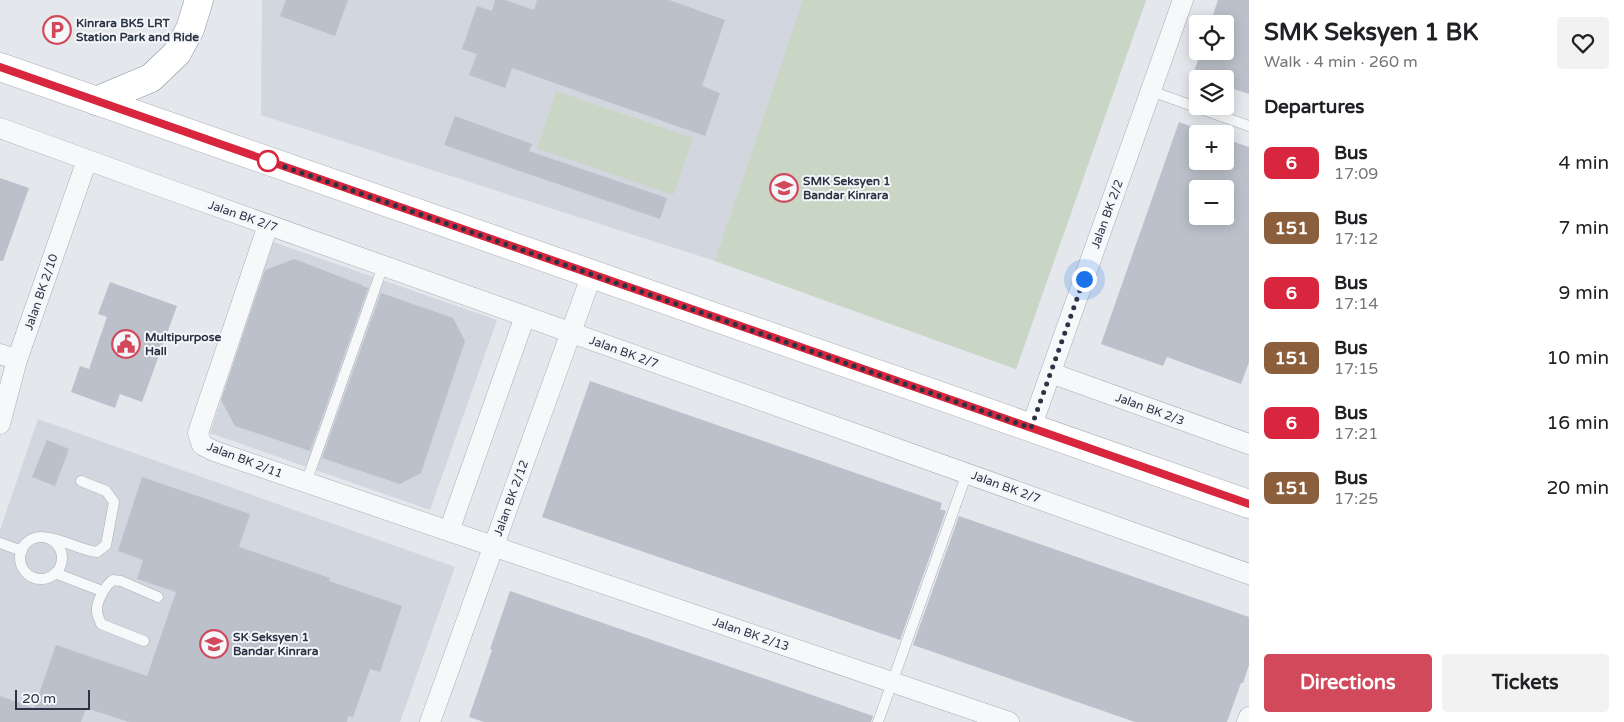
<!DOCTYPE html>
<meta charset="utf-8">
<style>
body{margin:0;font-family:"Varela Round",sans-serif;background:#f2f2f2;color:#202124;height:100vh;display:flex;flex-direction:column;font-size:19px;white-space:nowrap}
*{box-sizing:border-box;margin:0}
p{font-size:16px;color:#757577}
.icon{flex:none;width:28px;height:28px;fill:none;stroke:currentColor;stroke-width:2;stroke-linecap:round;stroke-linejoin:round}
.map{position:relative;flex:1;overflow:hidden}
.details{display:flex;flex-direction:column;background:#fff;width:375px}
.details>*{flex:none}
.badge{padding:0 10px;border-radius:8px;font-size:18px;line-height:32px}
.tools{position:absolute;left:1189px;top:15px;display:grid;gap:10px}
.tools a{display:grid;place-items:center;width:45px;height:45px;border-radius:5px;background:#fff;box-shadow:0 2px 12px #0003;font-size:25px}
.scale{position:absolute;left:15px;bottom:12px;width:75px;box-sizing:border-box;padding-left:5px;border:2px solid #2b3445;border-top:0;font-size:14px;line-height:18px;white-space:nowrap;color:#2b3445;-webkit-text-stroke:4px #f4f6f9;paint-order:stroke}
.you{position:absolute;width:25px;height:25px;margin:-12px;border:4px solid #fff;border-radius:50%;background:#1a73e8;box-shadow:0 0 0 8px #1a73e833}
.map>.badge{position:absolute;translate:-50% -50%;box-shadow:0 0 0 2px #fff}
h2{padding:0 15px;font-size:19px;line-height:45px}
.round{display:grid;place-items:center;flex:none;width:52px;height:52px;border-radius:5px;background:#f2f2f2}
.headline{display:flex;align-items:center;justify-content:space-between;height:85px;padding:0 15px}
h1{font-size:24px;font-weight:800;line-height:38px}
.button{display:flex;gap:10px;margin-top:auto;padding:10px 15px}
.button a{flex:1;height:58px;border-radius:5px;background:#d1495b;color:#fff;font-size:20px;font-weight:800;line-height:58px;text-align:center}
.button a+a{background:#f2f2f2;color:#202124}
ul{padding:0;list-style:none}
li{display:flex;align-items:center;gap:15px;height:65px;padding:0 15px}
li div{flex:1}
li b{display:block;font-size:19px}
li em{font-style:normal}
li .badge{min-width:55px;font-weight:700;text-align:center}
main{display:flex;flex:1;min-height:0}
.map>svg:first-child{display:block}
.built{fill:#d2d6de}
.green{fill:#c9d6c5}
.building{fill:#bbc0ca;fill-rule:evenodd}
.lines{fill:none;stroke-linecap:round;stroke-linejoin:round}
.lane-casing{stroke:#a9aeb7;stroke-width:11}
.street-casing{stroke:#a9aeb7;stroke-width:21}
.secondary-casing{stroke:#a9aeb7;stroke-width:29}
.highway-casing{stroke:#8b94a3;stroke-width:29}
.lane{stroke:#f7f8fa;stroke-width:10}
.street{stroke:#f7f8fa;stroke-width:20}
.secondary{stroke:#fff;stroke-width:28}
.highway{stroke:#fff;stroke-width:28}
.line-casing{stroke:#fff;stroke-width:11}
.line{stroke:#d7263d;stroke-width:8}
.walk{stroke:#2b3445;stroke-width:5;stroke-dasharray:0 9}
.stop-dot{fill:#fff;stroke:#d7263d;stroke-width:2.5}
.labels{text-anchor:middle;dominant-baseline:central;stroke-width:4;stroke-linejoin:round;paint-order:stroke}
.poi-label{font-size:12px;font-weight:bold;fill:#2b3445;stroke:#f4f6f9;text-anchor:start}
.street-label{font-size:12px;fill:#2b3445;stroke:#f4f6f9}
</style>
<main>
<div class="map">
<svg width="1249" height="722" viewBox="0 0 1249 722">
<rect width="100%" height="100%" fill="#e4e7ec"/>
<g class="built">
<polygon points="262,0 1146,0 1016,369 715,261 261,115"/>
<polygon points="273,242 497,320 430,510 210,433"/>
<polygon points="38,419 455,567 400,722 0,722 0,530"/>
</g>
<g class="green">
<polygon points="803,0 1146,0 1016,369 715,261"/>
<polygon points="556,91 693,138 673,195 537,148"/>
</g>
<g class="building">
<polygon points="286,0 348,0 335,36 280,16"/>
<polygon points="495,0 505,0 534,10 537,0 669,0 725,20 702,86 720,93 705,136 512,68 505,88 469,75 477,54 462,49 477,6 492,11"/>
<polygon points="1218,0 1249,0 1249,94 1225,86 1225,79 1204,79 1193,75 1201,51 1225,51 1225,24 1210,24"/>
<polygon points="455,116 532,144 529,151 667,198 660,219 444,145"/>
<path d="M 1179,122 L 1211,134 L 1198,134 L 1198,161 L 1225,161 L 1225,139 L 1249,147 L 1249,362 L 1241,384 L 1167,357 L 1163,366 L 1101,344 ZM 1198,189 L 1225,189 L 1225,216 L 1198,216 Z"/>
<polygon points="0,178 29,188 3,261 0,261"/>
<polygon points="294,259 362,285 362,286 368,288 310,451 235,426 221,400 265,270"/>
<polygon points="110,282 177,306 142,402 120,394 115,408 71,392 80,366 89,369 107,317 98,314"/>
<polygon points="381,293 453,318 465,341 421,473 400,484 322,458"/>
<polygon points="590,381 942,503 940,509 946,511 900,640 542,517"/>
<polygon points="47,440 69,449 55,486 32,477"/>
<polygon points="142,477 250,514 239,547 330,578 329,581 402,606 380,672 370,669 353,717 348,716 347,722 129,722 86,708 81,722 0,722 0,696 34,708 56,645 147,676 176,592 137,579 143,560 118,551"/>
<polygon points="959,516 1249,617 1249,665 1243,683 1241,683 1227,722 1135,722 913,645"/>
<polygon points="510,591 873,716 871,722 484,722 469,717 492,650 490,649"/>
</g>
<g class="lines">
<defs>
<g id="lane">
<polyline points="1151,91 1249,126"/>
<polyline points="306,483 383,266"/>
<circle cx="41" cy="558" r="21"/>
<path d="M 48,538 C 65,540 80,550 97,552 L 106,545 L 114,502 L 106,491 L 81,481"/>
<polyline points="0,543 22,551"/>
<polyline points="55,573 102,591"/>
<path d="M 144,641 L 101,624 C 100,620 97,615 97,612 C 96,601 105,586 113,580 L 121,581 L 158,597"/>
<polyline points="878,722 967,473"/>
</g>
<g id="street">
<polyline points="0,128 162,187 1249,574"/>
<polyline points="268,225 198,433 202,445 214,451 1009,722"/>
<polyline points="0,354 17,360"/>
<polyline points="1051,373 1249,444"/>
<polyline points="0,424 17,360 87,160"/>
<polyline points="1031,428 1183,0"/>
<polyline points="449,531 525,316"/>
<polyline points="430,722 592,274"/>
<polyline points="1247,722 1249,717"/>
</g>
<polyline id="secondary" points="0,67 1249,504"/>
<polyline id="highway" points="96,101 151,78 177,53 190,29 199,0"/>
</defs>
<use href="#lane" class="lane-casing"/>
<use href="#street" class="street-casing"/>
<use href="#secondary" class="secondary-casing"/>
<use href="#highway" class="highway-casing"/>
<use href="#lane" class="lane"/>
<use href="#street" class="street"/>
<use href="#secondary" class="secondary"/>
<use href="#highway" class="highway"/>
</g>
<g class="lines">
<defs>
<polyline id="line" points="0,67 1249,504"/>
</defs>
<use href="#line" class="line-casing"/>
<use href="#line" class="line"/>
<polyline class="walk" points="268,161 1031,428 1084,279"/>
</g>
<defs>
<symbol id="parking-ring" viewBox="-11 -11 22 22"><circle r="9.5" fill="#f4f6f9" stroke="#d1495b" stroke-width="1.5"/><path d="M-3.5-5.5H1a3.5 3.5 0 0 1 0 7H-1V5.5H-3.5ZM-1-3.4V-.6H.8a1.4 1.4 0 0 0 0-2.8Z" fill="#d1495b"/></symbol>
<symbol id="school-ring" viewBox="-11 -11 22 22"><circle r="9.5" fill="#f4f6f9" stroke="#d1495b" stroke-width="1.5"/><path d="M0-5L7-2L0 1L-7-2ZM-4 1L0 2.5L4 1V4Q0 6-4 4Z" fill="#d1495b"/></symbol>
<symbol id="civic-ring" viewBox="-11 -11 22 22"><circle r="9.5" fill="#f4f6f9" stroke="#d1495b" stroke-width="1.5"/><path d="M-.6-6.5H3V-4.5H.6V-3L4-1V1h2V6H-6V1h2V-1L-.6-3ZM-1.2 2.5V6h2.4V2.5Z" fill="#d1495b"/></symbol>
</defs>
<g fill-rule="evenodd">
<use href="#parking-ring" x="41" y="14" width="32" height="32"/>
<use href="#school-ring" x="768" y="172" width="32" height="32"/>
<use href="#civic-ring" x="110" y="328" width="32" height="32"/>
<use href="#school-ring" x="198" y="628" width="32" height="32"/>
</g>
<circle class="stop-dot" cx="268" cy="161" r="10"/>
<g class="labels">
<g class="poi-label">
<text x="76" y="23">Kinrara BK5 LRT<tspan x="76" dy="14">Station Park and Ride</tspan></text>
<text x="803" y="181">SMK Seksyen 1<tspan x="803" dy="14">Bandar Kinrara</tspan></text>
<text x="145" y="337">Multipurpose<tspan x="145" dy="14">Hall</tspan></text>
<text x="233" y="637">SK Seksyen 1<tspan x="233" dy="14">Bandar Kinrara</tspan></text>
</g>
<g class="street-label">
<text transform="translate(1107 214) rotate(-70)">Jalan BK 2/2</text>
<text transform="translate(243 216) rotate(19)">Jalan BK 2/7</text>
<text transform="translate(41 292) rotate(-71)">Jalan BK 2/10</text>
<text transform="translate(624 352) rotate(20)">Jalan BK 2/7</text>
<text transform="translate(1150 409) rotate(20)">Jalan BK 2/3</text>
<text transform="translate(245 460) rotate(21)">Jalan BK 2/11</text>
<text transform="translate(1006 487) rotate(20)">Jalan BK 2/7</text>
<text transform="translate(511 498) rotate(-70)">Jalan BK 2/12</text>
<text transform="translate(751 634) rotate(19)">Jalan BK 2/13</text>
</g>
</g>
</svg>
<div class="tools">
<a><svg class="icon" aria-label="locate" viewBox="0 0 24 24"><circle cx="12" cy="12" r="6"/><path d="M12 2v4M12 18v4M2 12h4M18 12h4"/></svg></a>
<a><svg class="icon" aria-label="layers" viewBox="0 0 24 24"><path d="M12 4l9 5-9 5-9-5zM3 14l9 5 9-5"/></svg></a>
<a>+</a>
<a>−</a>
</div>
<div class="scale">20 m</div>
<div class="you" style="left:1084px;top:279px"></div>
</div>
<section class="details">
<div class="headline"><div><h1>SMK Seksyen 1 BK</h1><p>Walk · 4 min · 260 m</p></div><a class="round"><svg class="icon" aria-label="heart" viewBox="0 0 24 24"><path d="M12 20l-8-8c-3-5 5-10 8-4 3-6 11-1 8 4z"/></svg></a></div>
<h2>Departures</h2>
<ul>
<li><span class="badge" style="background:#d7263d;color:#fff">6</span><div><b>Bus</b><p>17:09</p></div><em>4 min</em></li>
<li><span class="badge" style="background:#8b5e3c;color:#fff">151</span><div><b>Bus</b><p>17:12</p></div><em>7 min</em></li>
<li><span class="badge" style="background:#d7263d;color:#fff">6</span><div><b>Bus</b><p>17:14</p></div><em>9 min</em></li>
<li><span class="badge" style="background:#8b5e3c;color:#fff">151</span><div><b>Bus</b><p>17:15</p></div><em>10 min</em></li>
<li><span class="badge" style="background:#d7263d;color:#fff">6</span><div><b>Bus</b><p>17:21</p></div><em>16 min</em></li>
<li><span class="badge" style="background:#8b5e3c;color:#fff">151</span><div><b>Bus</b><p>17:25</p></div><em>20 min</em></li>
</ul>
<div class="button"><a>Directions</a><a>Tickets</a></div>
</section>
</main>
